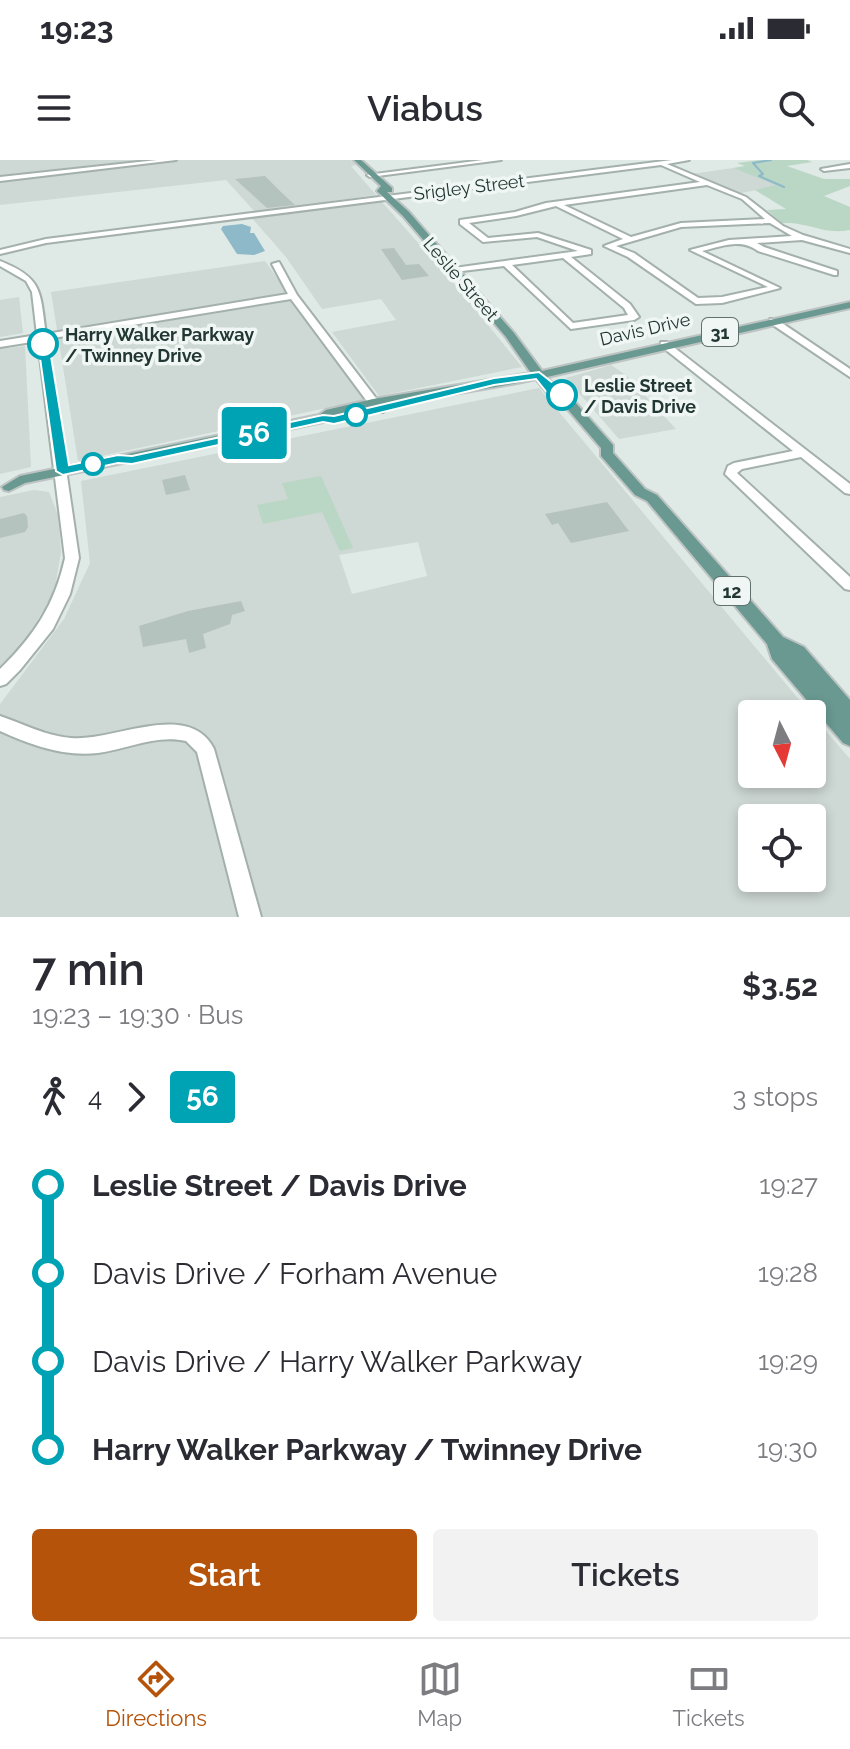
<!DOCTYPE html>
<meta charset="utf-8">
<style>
body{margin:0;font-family:Raleway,sans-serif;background:#f2f2f3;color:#2b2b33;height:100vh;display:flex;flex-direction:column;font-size:30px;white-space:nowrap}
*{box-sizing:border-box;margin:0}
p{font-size:26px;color:#7c7c81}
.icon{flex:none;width:44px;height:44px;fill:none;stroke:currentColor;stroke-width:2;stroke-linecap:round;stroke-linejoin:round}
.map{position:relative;height:757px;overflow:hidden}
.sheet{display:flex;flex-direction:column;background:#fff;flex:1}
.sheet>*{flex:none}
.badge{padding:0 16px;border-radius:6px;font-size:28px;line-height:52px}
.needle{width:52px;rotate:174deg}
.buttons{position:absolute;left:738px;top:540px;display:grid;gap:16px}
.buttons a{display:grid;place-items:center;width:88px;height:88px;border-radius:8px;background:#fff;box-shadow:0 4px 12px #0003;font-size:40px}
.map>.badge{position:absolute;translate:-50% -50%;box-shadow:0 0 0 4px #fff}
.legs{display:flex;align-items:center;gap:12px;height:88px;padding:0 32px;font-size:26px}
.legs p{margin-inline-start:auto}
.head{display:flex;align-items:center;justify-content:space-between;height:136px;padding:0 32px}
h1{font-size:44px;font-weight:600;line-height:60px}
.action{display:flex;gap:16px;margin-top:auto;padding:16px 32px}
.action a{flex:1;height:92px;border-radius:8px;background:#b45309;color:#fff;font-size:32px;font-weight:600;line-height:92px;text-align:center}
.action a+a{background:#f2f2f3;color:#2b2b33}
ul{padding:0 32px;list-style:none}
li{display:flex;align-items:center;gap:28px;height:88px;font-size:30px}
li i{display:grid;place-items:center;width:12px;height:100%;margin:0 10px;background:currentColor}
li i::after{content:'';width:20px;height:20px;margin:-10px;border:6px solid;border-radius:50%;background:#fff}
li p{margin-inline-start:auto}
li:first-child i{background:linear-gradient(#0000 50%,currentColor 0)}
li:last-child i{background:linear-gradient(currentColor 50%,#0000 0)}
.status{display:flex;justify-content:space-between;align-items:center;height:56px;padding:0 40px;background:#fff;direction:ltr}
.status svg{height:22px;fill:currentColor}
header{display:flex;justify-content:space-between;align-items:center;height:104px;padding:0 32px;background:#fff;font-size:36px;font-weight:600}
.dock{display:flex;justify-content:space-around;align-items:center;height:112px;border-top:2px solid #e1e1e2;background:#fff;font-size:22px;color:#7c7c81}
.dock a{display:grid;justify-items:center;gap:4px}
.dock .on{color:#b45309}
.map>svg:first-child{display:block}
.built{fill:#ced8d4;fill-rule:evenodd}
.green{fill:#bad7c5}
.water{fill:#8db9c8}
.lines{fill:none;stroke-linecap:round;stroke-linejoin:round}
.stream{stroke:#8db9c8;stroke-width:2}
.building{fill:#b5c3bf}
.minor-casing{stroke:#a3b0ac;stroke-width:4}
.major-casing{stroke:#bdc3c2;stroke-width:4}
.minor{fill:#fff;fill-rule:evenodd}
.major{fill:#699991;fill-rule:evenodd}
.line-1{fill:#00a3b4;stroke:#fff;stroke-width:2}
.stop-1-dot{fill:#fff;stroke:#00a3b4;stroke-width:4}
.labels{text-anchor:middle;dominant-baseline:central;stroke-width:7;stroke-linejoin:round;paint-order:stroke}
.far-street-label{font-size:18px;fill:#223733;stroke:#eff6f3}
.shield{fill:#eff6f3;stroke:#60706d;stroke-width:2}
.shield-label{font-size:18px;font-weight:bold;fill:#223733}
.far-stop-label{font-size:18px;font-weight:bold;fill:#223733;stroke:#eff6f3;text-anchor:start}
</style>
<div class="status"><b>19:23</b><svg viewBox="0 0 49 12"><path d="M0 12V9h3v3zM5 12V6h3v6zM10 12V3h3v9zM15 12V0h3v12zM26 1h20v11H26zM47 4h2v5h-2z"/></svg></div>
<header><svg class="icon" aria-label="menu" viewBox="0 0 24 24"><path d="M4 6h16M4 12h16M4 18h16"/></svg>Viabus<svg class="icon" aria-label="search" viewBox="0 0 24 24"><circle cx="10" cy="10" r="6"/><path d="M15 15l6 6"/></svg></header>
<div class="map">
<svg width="850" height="757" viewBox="0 0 850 757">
<rect width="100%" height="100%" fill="#dfe9e5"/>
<g class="built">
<polygon points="0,0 351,0 356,5 351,6 376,35 255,52 226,20 0,45"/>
<polygon points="733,8 776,24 777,26 741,33 691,14"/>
<polygon points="381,41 458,128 522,207 379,236 332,172 396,160 381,139 322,149 286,97 251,57"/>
<polygon points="265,101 364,240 78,301 51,132"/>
<polygon points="19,137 23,173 0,177 0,140"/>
<polygon points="0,181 8,188 25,186 31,307 0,314"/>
<polygon points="611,205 627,216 676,269 619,279 566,218"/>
<path d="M 539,228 L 811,554 L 752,554 L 752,614 L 812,614 L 812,555 L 850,599 L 850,757 L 0,757 L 0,544 L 64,459 L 90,403 L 81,321 ZM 418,382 L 427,416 L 352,434 L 339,395 ZM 752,658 L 812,658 L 812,718 L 752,718 Z"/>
<polygon points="34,330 49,332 58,355 61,392 54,433 26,479 0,509 0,337"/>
</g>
<g class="green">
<path d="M 760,0 L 807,0 L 812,2 L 787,6 L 824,19 L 850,19 L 850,26 L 824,36 L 850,47 L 850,70 C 822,75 811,62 782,63 L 767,50 L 786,49 L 755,30 L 776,25 L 733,8 L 745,6 L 737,3 Z"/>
<polygon points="321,316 353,388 340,391 322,352 263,364 257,345 288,339 282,323"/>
</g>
<polygon class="water" points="242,64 251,67 250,73 254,73 265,91 254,95 237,94 221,69 223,66"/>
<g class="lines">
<polyline class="stream" points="771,0 753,3 763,14 759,16 784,27"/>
</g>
<g class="building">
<polygon points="265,16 281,32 295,45 267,48 235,19"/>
<polygon points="394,88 406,105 419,104 429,116 402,120 381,89"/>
<polygon points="185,315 190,330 166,335 162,320"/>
<polygon points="607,342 629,371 571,383 558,363 552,365 545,354"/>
<polygon points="24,353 27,356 28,367 25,372 0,378 0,359"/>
<polygon points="241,441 245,451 232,455 230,464 203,474 206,488 189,493 186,479 143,487 139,466 188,451"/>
</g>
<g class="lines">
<defs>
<g id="minor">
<polygon points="157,0 176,0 0,21 0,17"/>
<polygon points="483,0 501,0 370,17 367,15"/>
<path d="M 672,0 L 689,0 L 667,4 L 746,37 L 783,66 L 803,75 L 850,89 L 850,93 L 802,80 L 757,83 L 764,87 L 837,111 L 837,115 L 834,115 L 758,91 C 741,78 722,86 702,91 L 780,128 L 722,143 L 696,144 L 628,97 L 604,86 L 623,79 L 556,46 L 516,56 L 469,63 L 488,78 L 538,73 L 591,90 L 591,94 L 571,97 L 630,144 L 639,157 L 634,160 L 571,169 L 504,106 L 454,112 L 450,110 L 454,108 L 578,91 L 537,77 L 483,82 L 460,64 L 460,60 L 515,52 L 546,43 L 700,22 L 661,5 L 46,83 L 0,94 L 0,90 L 46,79 ZM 707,25 L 742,39 L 765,59 L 681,63 L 631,77 L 564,45 ZM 770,63 L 792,76 L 729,80 L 690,90 L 768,127 L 722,137 L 698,138 L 634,93 L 616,86 L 681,67 ZM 563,98 L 624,148 L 628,155 L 573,163 L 512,105 Z"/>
<polygon points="850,4 850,8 824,11 821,9"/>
<path d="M 0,101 C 43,118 40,131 46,174 L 288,134 L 272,104 L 279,102 L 297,135 L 385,250 L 383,252 L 375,252 L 291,139 L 47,179 L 79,398 L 70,434 L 53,469 L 20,510 L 6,524 L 0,526 L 0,509 C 34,476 55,444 65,398 L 38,181 L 0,187 L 0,181 L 37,175 L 32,132 L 26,121 L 0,106 Z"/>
<polygon points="770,159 776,159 850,209 850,217 770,163"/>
<polygon points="661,182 667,182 850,324 850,334 845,333 801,297 742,309 737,313 850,417 850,430 845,429 725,314 728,306 734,303 793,291 661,186"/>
<path d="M 0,556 C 24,564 45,576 71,578 C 114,582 189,539 214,589 L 261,757 L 239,757 L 197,592 L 186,581 C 156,574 128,589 98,593 C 64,597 31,585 0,571 Z"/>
</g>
<path id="major" d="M 354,0 L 361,0 L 392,28 L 392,32 L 387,32 L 409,52 L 514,173 L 542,211 L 850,142 L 850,148 L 547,217 L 557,229 L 566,232 L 613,285 L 613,293 L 645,329 L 657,335 L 783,477 L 804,487 L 850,540 L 850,586 L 843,583 L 772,499 L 767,484 L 647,341 L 635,335 L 601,296 L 601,288 L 558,238 L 549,235 L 536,219 C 465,235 392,239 323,262 L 25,323 L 9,331 L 4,330 L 2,327 L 20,316 L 319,255 L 326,250 L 373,239 L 531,213 L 506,177 L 403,56 L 377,31 L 381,26 Z"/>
</defs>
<use href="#minor" class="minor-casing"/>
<use href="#major" class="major-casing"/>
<use href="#minor" class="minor"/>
<use href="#major" class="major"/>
</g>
<polygon class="line-1" points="43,181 49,184 69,305 118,295 132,296 323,255 334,256 494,218 539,212 568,235 562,239 548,234 536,219 494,225 334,264 323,262 132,304 118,303 63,315 56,311 38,184"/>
<g class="stop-1-dot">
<circle cx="43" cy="184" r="14"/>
<circle cx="562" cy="235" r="14"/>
<circle cx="356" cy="255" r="10"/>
<circle cx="93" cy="304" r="10"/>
</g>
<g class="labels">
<g class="far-street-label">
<text transform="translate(469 27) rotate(-7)">Srigley Street</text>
<text transform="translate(461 119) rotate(49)">Leslie Street</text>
<text transform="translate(645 169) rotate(-13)">Davis Drive</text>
</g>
<g class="shield">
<rect x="702" y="158" width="36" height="28" rx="6"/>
<rect x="714" y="417" width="36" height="28" rx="6"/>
</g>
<g class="shield-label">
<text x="720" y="172">31</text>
<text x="732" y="431">12</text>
</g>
<g class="far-stop-label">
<text x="65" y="174">Harry Walker Parkway<tspan x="65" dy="21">/ Twinney Drive</tspan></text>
<text x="584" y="225">Leslie Street<tspan x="584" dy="21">/ Davis Drive</tspan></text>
</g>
</g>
</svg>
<div class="buttons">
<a><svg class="needle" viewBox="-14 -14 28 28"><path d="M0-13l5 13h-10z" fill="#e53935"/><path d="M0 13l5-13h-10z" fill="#7c7c81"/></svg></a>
<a><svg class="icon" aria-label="locate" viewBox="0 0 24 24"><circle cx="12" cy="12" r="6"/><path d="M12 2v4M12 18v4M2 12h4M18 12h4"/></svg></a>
</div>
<b class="badge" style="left:254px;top:273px;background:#00a3b4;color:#fff">56</b>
</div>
<section class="sheet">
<div class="head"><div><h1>7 min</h1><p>19:23 – 19:30 · Bus</p></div><b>$3.52</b></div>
<div class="legs"><svg class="icon" aria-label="walk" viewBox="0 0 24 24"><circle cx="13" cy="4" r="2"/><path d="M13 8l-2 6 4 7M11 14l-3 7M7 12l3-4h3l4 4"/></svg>4<svg class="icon" aria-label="forward" viewBox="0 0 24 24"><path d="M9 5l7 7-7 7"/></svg><b class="badge" style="background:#00a3b4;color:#fff">56</b><p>3 stops</p></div>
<ul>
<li><i style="color:#00a3b4"></i><b>Leslie Street / Davis Drive</b><p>19:27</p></li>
<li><i style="color:#00a3b4"></i><span>Davis Drive / Forham Avenue</span><p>19:28</p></li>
<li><i style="color:#00a3b4"></i><span>Davis Drive / Harry Walker Parkway</span><p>19:29</p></li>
<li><i style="color:#00a3b4"></i><b>Harry Walker Parkway / Twinney Drive</b><p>19:30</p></li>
</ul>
<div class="action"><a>Start</a><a>Tickets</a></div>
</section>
<nav class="dock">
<a class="on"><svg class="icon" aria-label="directions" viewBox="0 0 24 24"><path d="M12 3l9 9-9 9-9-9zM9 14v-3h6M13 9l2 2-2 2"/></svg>Directions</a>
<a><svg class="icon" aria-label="map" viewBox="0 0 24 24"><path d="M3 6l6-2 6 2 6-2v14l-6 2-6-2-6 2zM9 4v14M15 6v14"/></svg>Map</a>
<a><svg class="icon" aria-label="tickets" viewBox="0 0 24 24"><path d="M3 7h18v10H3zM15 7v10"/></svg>Tickets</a>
</nav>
